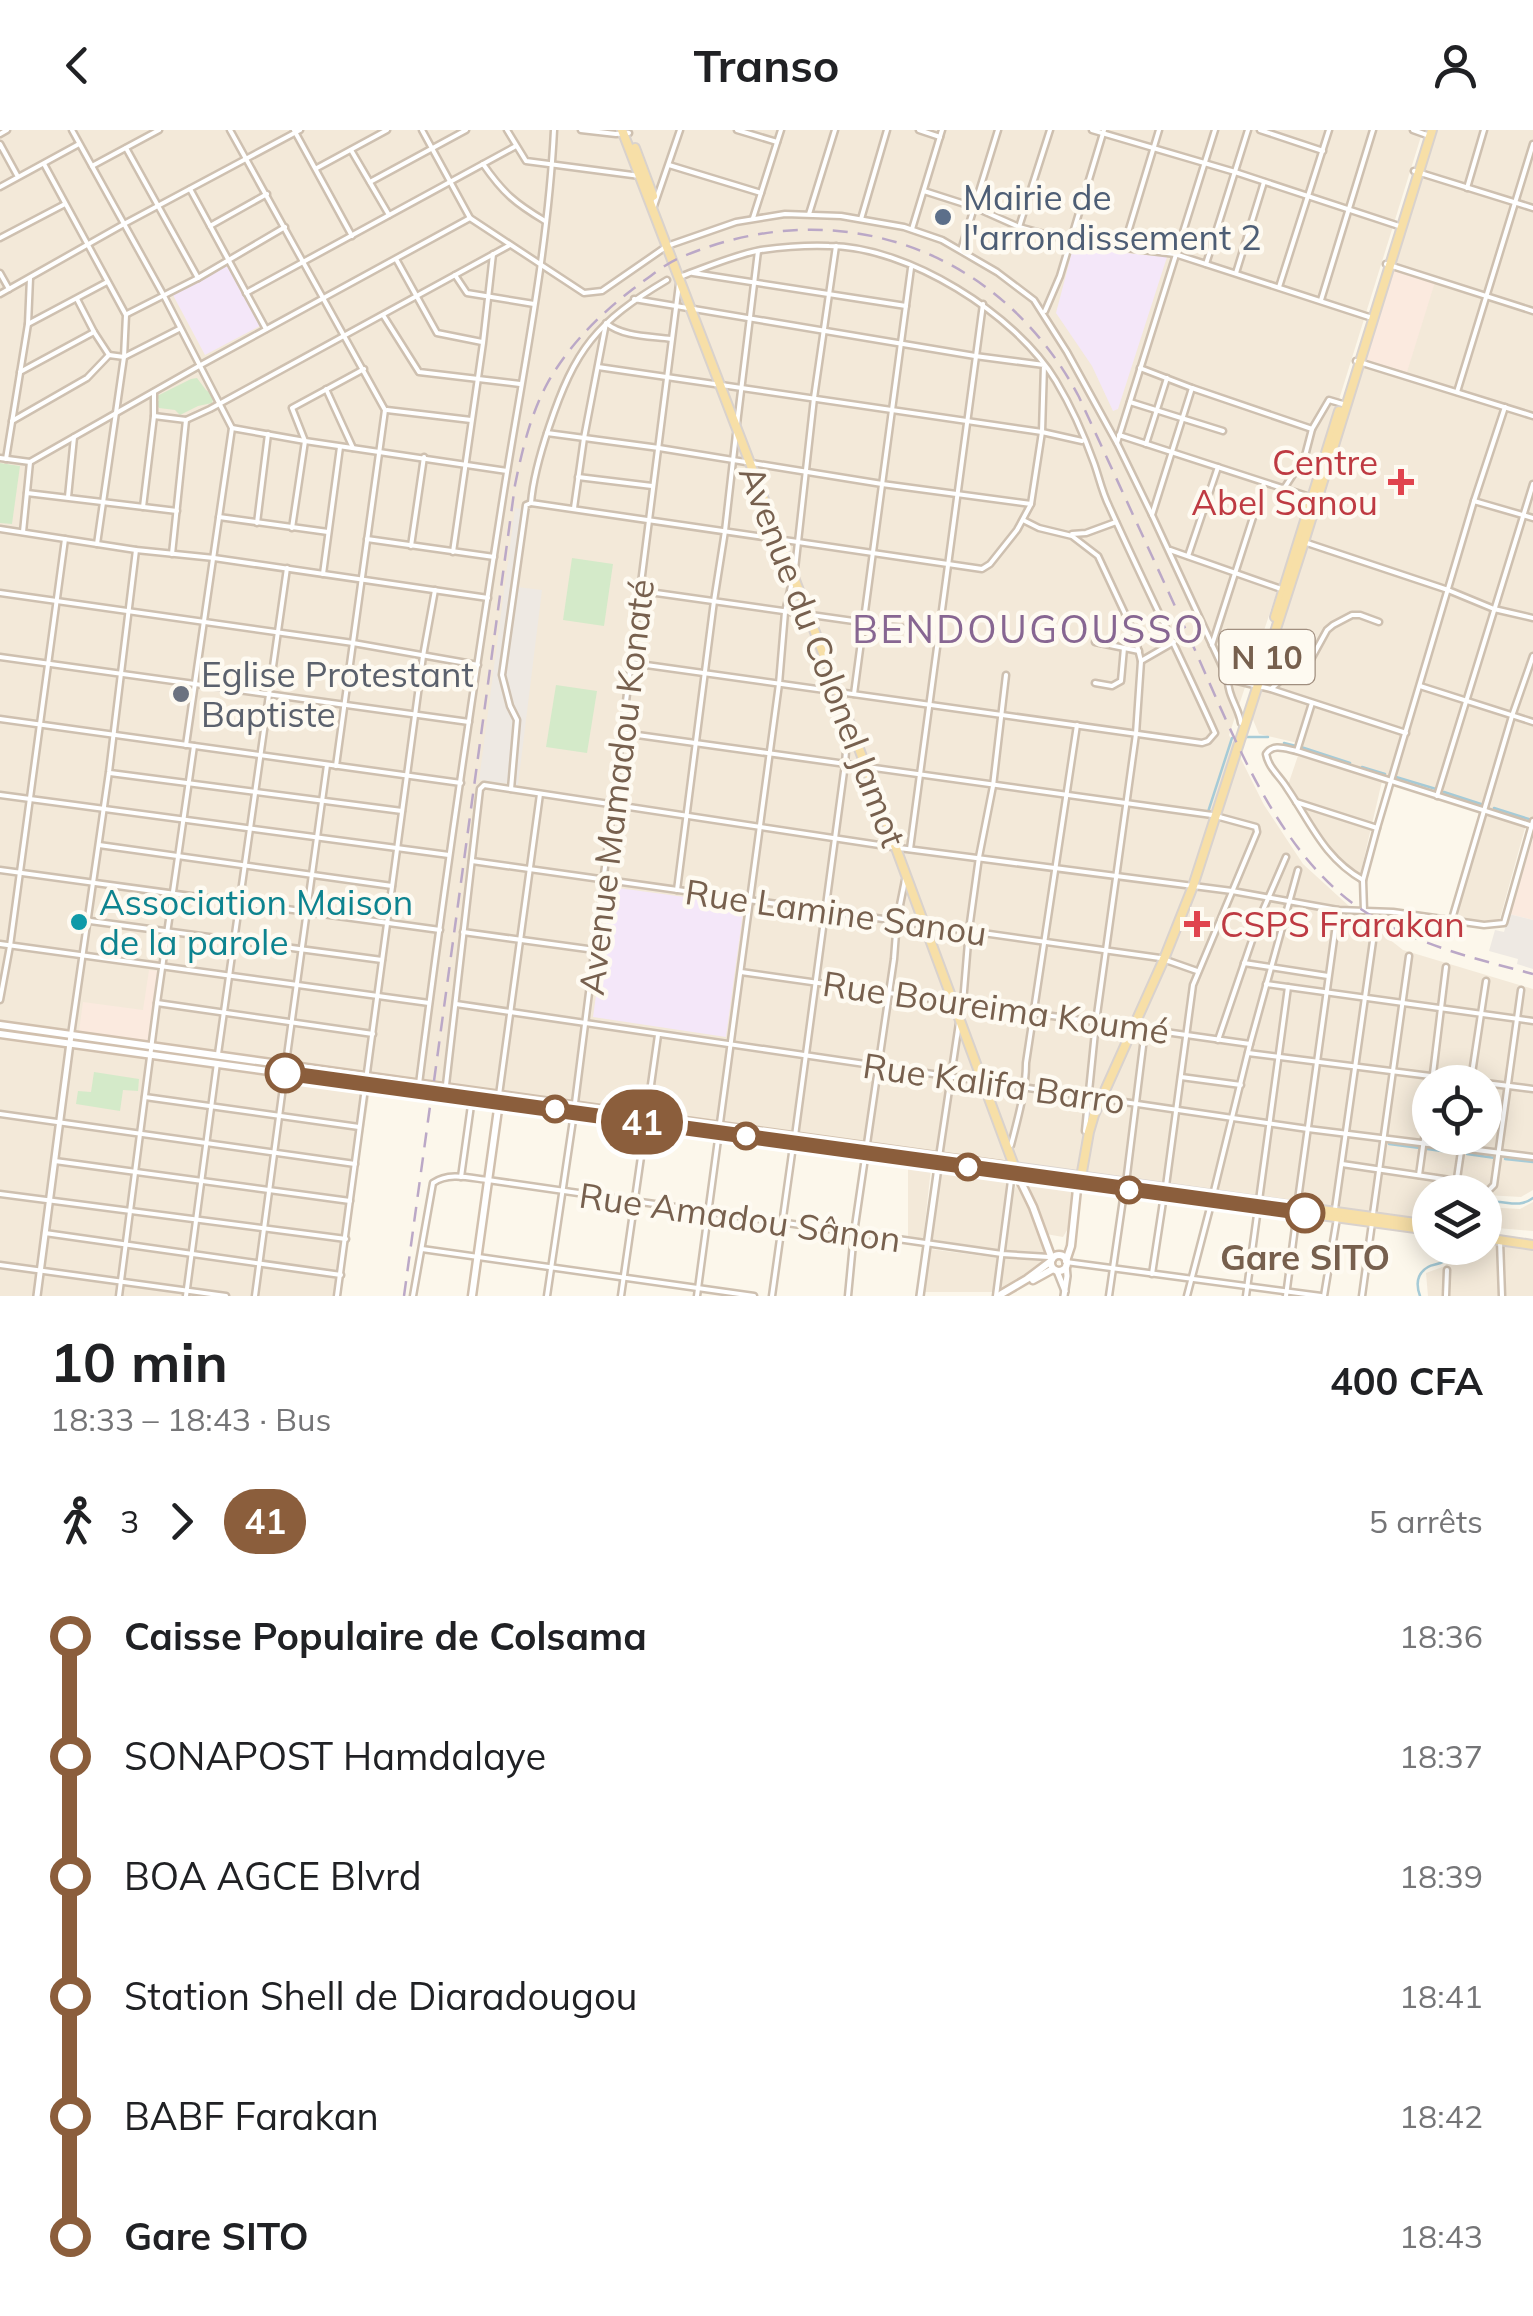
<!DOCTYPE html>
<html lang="fr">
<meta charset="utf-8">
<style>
body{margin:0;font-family:Mulish,sans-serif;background:#f6f6f6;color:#202124;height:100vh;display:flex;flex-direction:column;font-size:38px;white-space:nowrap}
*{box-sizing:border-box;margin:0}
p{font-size:32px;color:#757577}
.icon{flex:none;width:55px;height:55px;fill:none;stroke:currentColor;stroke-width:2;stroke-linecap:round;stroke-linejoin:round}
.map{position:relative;height:1166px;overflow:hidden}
.sheet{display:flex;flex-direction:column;background:#fff;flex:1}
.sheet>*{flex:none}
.badge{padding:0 20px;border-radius:32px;font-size:35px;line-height:65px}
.controls{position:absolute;left:1412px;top:935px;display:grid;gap:20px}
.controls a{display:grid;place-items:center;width:90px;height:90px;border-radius:50%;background:#fff;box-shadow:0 5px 25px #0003;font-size:50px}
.map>.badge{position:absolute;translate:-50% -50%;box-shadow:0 0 0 5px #fff}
.legs{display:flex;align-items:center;gap:15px;height:110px;padding:0 50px;font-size:32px}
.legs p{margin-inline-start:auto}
.summary{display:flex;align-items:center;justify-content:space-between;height:170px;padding:0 50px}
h1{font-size:55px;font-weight:700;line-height:75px}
ul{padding:0 50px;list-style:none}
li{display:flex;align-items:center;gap:35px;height:120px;font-size:38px}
li i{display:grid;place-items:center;width:15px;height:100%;margin:0 12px;background:currentColor}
li i::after{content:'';width:25px;height:25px;margin:-12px;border:8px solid;border-radius:50%;background:#fff}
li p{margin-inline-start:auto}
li:first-child i{background:linear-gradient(#0000 50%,currentColor 0)}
li:last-child i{background:linear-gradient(currentColor 50%,#0000 0)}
header{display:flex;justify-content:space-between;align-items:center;height:130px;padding:0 50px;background:#fff;font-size:45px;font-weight:700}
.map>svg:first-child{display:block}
.residential{fill:#f3e9d9;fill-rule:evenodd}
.commercial{fill:#fbeadf}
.industrial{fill:#eee9e3}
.education{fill:#f4e7f9}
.green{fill:#d4eac9}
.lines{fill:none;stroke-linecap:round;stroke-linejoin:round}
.stream{stroke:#a6cbd7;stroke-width:2.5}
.minor-casing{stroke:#cec0b0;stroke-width:9}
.tertiary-casing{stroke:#cec0b0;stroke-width:10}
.secondary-casing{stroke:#d1c0ae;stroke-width:11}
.primary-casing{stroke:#d9d2cd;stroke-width:12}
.minor{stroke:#fff;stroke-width:4}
.tertiary{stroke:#fff;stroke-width:5}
.secondary{stroke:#fff;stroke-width:6}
.primary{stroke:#f7dfa7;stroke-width:8}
.rail{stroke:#bba8c7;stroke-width:2.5;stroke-dasharray:15 10;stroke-linecap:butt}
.line-1-casing{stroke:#fff;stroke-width:22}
.line-1{stroke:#8b5e3c;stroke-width:15}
.service-dot{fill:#5c6f8a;stroke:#fefaf1;stroke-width:4}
.health-dot{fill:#e0444e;stroke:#fefaf1;stroke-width:4}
.worship-dot{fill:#6b7280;stroke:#fefaf1;stroke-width:4}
.culture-dot{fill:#0f9aa8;stroke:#fefaf1;stroke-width:4}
.stop-1-dot{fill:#fff;stroke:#8b5e3c;stroke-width:5}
.labels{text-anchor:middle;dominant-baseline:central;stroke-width:9;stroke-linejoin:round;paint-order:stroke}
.shield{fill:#fefaf1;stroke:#a08e7f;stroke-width:2.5}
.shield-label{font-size:32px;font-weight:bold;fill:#77604e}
.service-label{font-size:35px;fill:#4e5e75;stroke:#fefaf1;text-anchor:start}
.health-label{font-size:35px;fill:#be3a42;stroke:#fefaf1;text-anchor:end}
.street-label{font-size:35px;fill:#77604e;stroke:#fefaf1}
.worship-label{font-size:35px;fill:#5b616d;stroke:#fefaf1;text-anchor:start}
.culture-label{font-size:35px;fill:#0d838f;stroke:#fefaf1;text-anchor:start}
.stop-label{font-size:35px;font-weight:bold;fill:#77604e;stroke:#fefaf1}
.neighbourhood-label{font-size:38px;letter-spacing:2.5px;fill:#876692;stroke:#fefaf1}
</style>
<header><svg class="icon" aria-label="back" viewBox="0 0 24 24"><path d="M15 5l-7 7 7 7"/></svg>Transo<svg class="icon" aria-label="person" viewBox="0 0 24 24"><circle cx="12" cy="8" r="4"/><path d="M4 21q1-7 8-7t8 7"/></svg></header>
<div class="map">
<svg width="1533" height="1166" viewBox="0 0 1533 1166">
<rect width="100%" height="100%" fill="#fcf7eb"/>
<g class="residential">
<path d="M 0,0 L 1423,0 L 1308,369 L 1229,605 L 1264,675 L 1303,734 L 1361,787 L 1403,820 L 1533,859 L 1533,1060 L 1521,1067 L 1485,1065 L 1485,1062 L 1430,1062 L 1430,1092 L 373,944 L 336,1166 L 0,1166 ZM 1430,952 L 1485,952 L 1485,1008 L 1430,1008 Z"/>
<polygon points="1434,0 1533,0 1533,691 1527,691 1499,792 1484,793 1456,786 1488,679 1383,647 1360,745 1343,740 1313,706 1288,655 1302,614 1259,604 1251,585 1363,230 1435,152 1391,138"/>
<polygon points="908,1033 931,1038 923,1111 908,1108"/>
<polygon points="950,1039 1011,1048 998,1121 932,1110 942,1040"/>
<polygon points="1018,1051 1046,1126 1041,1138 1000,1162 1002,1124 1011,1068"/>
<polygon points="1028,1052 1074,1056 1070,1095 1063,1107 1046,1104"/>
<polygon points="1533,1072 1533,1101 1485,1097 1485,1077 1520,1079"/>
<polygon points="1485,1114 1533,1120 1533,1166 1428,1166 1426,1143 1445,1136 1457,1118 1485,1118"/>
<polygon points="930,1119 998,1128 994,1162 922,1162"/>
</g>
<g class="commercial">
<polygon points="1391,138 1435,152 1407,242 1363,230"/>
<polygon points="1533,709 1533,790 1509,784"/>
<polygon points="149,840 158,841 148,911 79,901 83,872 143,880"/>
</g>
<g class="industrial">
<polygon points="515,378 527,380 517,457 542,460 518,655 479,650"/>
<polygon points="1509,784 1533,790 1533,839 1517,834 1518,829 1489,821 1495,800 1504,802"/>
</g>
<g class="education">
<polygon points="1073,118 1167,127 1118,279 1113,281 1092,236 1056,183"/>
<polygon points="227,136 260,196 205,225 173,165"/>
<polygon points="611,757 744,775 726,907 593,887"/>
</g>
<g class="green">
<polygon points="197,248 206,260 214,266 212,273 198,276 180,285 175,280 159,278 156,273 159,270 157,266 191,249"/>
<polygon points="0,333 20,336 12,394 0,393"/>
<polygon points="572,428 613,434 604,496 563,490"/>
<polygon points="556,555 597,561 587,623 546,617"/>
<polygon points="94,942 139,949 138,961 123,960 120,981 76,974 78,961 91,962"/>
</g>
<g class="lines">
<g class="stream">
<polyline points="1247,607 1268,607"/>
<polyline points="1284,613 1296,616"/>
<polyline points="1301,617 1350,633"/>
<polyline points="1362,637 1385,644"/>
<polyline points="1396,647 1436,659"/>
<polyline points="1444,662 1484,675"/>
<polyline points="1494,678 1532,690"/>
<polyline points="1208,682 1232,608"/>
<polyline points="1389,1014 1420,1018"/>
<polyline points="1427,1019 1457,1023"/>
<polyline points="1467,1024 1495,1028"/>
<polyline points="1505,1029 1533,1032"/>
<path d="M 1485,1073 C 1503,1068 1517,1080 1533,1068"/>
<path d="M 1420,1166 C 1416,1155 1416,1144 1428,1137 C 1433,1134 1439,1135 1444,1131 C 1448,1127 1451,1123 1454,1118"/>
</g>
<defs>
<g id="minor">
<polyline points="72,0 164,166 232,298 186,615"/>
<polyline points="230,0 385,280 336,636"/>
<polyline points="294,0 352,106"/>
<path d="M 422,0 L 470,88 L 584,163 L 602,161 L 667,116 L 736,92 L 785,84 L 841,86 L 904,97 L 942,110 L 997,142 L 1034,170 L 1067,222 L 1117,313 L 1152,385 L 1228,549 C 1227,565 1239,578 1241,593"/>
<polyline points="507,0 526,31 640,46"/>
<polyline points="581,0 616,4 629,3"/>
<polyline points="737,0 777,12"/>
<polyline points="919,0 940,7"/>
<polyline points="1092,0 1235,42 1402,97"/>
<polyline points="1260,0 1323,21"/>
<polyline points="1413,0 1427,5"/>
<polyline points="0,4 7,0"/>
<polyline points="0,14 17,45"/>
<polyline points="126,18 198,148"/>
<polyline points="351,20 389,85"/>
<polyline points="44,34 126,185 124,227 97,414"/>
<path d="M 483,34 C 503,63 515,73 545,91"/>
<polyline points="669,35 761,63"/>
<polyline points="92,36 159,0"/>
<polyline points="317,38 387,0"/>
<polyline points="1414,41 1533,78"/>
<polyline points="370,52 466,0"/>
<polyline points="0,57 79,14"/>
<polyline points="1467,58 1484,0"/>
<polyline points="190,59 266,199"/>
<polyline points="924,61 974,77 1019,97 1070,111 1175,124 1369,187"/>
<polyline points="654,76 680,0"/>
<polyline points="809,84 835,0"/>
<polyline points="753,88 781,0"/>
<polyline points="861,89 887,0"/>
<polyline points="210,96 267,64"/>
<polyline points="1019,97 1050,0"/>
<polyline points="912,99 942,0"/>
<polyline points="0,108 65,74"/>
<polyline points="1123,119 1159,0"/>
<polyline points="961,120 998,0"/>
<polyline points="396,129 437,203 482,212"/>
<polyline points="1206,134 1248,0"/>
<polyline points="1386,134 1533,181"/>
<polyline points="0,143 9,159"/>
<polyline points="693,143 906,176"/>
<polyline points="1236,143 1264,52"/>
<polyline points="455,145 467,163 534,174"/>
<polyline points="1279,157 1329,0"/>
<polyline points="246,163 516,16"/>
<polyline points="0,164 124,94 300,0"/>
<polyline points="77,169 94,202 109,225"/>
<path d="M 634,169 L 975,226 L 1044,235 L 1042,302 L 1031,374 L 1017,400 L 990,434 L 982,439 L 531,373 C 533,347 541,321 549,297 C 575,219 596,192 667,150"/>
<polyline points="1321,170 1373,0"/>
<polyline points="1045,181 1060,146 1104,0"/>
<polyline points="127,184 198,148 285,97"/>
<polyline points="383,185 419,242 520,254"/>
<polyline points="28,194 107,152"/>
<polyline points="1356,231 1533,286"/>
<polyline points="598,237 1042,302 1082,311"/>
<polyline points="1140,238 1192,258 1312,299 1329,270 1346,275"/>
<polyline points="20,242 94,202"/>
<polyline points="326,259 353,318"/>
<polyline points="1457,262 1533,14"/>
<polyline points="1130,272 1223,301"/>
<polyline points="387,280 471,290"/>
<polyline points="154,286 186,290 210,279 510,115"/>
<polyline points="12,291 87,248 109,225 124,227 179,199"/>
<polyline points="737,294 758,121"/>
<polyline points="232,298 305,311 507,341"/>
<polyline points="547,303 659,318 882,354 1031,374"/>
<polyline points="1119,305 1313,368"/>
<polyline points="1117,313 1215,0"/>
<polyline points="1146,314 1167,248"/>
<polyline points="1305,326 1322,337"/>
<polyline points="0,328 30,332 199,236 470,88"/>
<polyline points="6,329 28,194 30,148"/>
<polyline points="578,347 652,356"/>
<polyline points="1285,357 1305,326 1312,299"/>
<polyline points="27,363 177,381"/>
<polyline points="68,367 74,307"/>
<polyline points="1474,371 1533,388"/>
<polyline points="143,377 154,286 154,262"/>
<path d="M 574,378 L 584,308 L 606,193 C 623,207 650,206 671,209"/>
<polyline points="1152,385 1192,258"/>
<polyline points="219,387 328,402"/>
<polyline points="1023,390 1039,398 1072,406 1098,426 1134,503 1141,531 1136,604 1096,892 1085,1001"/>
<polyline points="257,393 268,304"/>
<polyline points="292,398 305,311 292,278 364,239"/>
<polyline points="0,399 136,420 214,428 488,468"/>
<polyline points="23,402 30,332"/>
<polyline points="1072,404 1086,403 1116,392"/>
<polyline points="367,409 494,427"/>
<polyline points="1304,412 1448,460 1494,479 1533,488"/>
<polyline points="411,416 424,327"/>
<polyline points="1170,420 1284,460"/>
<polyline points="453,422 483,213 493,124"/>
<polyline points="172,424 186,290"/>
<polyline points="1188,426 1218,337"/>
<polyline points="323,444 340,317"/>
<polyline points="642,461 938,503"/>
<polyline points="0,463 353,513 478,535"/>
<polyline points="1095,512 1139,521"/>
<polyline points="1212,515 1264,353"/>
<polyline points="0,527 469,592"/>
<polyline points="1141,531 1174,512"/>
<path d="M 632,533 L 1202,613 L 1208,611 L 1215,603 C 1181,527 1143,452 1109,376 C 1102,362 1099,347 1094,333 C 1084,305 1071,276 1056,251 C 1016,184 907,116 829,116 C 807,115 783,117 761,120 C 734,125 707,137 682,146"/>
<polyline points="1229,549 1271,559 1406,603"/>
<polyline points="1095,553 1112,556 1121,551 1124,518"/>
<polyline points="1420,556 1533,592"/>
<polyline points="1271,559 1282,549 1310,531 1327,500 1333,495 1352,485 1360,485 1379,492"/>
<polyline points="854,564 911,138"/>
<polyline points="0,589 461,653"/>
<polyline points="623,603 1212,685 1256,697 1257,702 1193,855 1166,1056"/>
<polyline points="1297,621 1312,573"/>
<polyline points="110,643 402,681"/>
<polyline points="511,659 517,590 510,576 502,545 526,375 531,373"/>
<polyline points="0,665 449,725"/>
<polyline points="1437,666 1533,354"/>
<polyline points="1296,672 1377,698"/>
<polyline points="99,715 392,756"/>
<polyline points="910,719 983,174"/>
<polyline points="472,731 1160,828 1197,841"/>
<polyline points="0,740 440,800"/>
<path d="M 1363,750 C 1324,728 1311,693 1287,658 C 1280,646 1269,639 1266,624 C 1273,613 1286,619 1297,621 L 1533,696"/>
<polyline points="677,760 714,471 725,401 736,304"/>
<polyline points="1364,781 1363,750 1377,698 1474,371 1505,277"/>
<polyline points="1452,789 1512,586 1533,526"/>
<polyline points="90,791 382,830"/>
<polyline points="463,802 595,820"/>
<polyline points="0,814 429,873"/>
<polyline points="1244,833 1328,846"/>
<polyline points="741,842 1250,914"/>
<polyline points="1266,854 1533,891"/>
<polyline points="0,870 10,816 65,409"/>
<polyline points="157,873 373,904"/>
<polyline points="963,873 969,800 979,727 993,656 1006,545"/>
<polyline points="456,874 1308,999 1533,1027"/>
<polyline points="71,905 109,642 136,420"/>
<polyline points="1218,910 1260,787 1286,727"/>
<polyline points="1248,923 1478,952"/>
<polyline points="218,924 287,438"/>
<polyline points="286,933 327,635"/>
<polyline points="1181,947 1241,955"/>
<polyline points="1471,950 1486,851"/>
<polyline points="1432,952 1446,837"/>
<polyline points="1485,953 1533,959"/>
<path d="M 419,954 C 444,756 473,558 504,361 C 523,241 548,121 554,0"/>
<polyline points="446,955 480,659 484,655 899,718 1232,761 1338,780 1393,782 1484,795 1504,793 1533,691"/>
<polyline points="499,965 540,664"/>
<polyline points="145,967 359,997"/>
<polyline points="575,973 679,154"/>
<polyline points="647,983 658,905"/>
<polyline points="0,984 355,1034"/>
<polyline points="720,993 779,554 785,482 795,439 814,268 836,116"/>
<polyline points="795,1006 845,634 848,594"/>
<path d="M 1007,1018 L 1011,1015 C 1018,988 1026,960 1026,933 L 1077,595"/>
<polyline points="939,1027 959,893"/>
<polyline points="55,1031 350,1071"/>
<polyline points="1342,1034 1457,1051"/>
<polyline points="1419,1045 1430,966"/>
<polyline points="461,1047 472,968"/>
<polyline points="1126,1053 1145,900"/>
<polyline points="1455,1062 1463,1008"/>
<polyline points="0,1064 346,1109"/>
<polyline points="1485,1064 1494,1055 1521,860"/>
<polyline points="1213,1065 1250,914 1298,740"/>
<polyline points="1297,1077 1338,780"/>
<polyline points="1335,1079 1373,811"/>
<polyline points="1373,1084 1409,826"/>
<polyline points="45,1103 341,1145"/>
<polyline points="1500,1111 1502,1166"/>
<polyline points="422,1119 754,1166"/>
<polyline points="1066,1132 1321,1166"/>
<polyline points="0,1135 226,1166"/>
<polyline points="1152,1144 1164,1065"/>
<polyline points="119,1166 157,873 194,616"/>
<polyline points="186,1166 217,933"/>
<polyline points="255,1166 285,942"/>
<polyline points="337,1166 423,526 435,460"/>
<path d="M 413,1166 L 433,1053 C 449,1042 470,1048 488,1050 L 1002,1124 L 1049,1127"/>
<polyline points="547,1166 574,983"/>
<polyline points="621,1166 646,992"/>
<polyline points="697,1166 719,1002"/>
<polyline points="772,1166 793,1016"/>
<polyline points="848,1166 854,1103 894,829 897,790 905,750"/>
<polyline points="996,1166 1012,1043"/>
<polyline points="1109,1166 1124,1062"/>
<polyline points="1187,1166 1211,1074"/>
<polyline points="1246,1166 1288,857"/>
<polyline points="1286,1166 1297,1082"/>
<polyline points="1324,1166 1337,1088"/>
<polyline points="1362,1166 1372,1093"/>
<polyline points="1446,1166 1447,1140"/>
</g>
<g id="tertiary">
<polyline points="1057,1141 1065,1161"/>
<polyline points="37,1166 71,905"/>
<polyline points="920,1166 939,1030"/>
<polyline points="1064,1166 1067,1146 1066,1135"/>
</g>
<g id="secondary">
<polyline points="0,895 1014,1037"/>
<polyline points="0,904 1017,1044 1033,1077 1052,1129"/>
<circle cx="1059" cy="1133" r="8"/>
<polyline points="1066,1131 1071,1116 1077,1059 1080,1053"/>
<polyline points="1033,1150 1053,1139"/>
<polyline points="472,1166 499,972"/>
<polyline points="998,1166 1027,1149 1051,1131"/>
</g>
<g id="primary">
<polyline points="622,0 838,562 1017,1044 1430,1100"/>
<polyline points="635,18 653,66"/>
<polyline points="1275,487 1339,281"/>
<polyline points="1014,1037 1430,1095"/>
<polyline points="1080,1053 1089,1002 1094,985 1164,829 1193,756 1304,412 1432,0"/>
<polyline points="1485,1108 1533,1115"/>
</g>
</defs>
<use href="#minor" class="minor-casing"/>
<use href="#tertiary" class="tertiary-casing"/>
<use href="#secondary" class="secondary-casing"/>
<use href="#primary" class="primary-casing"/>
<use href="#minor" class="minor"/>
<use href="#tertiary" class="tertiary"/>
<use href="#secondary" class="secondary"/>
<use href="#primary" class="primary"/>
<g class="rail">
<path d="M 434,951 L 515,355 C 522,321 530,286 547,254 C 568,216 599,185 633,159 C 647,149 662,136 677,129 C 833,60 999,116 1079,267 C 1116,348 1153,428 1190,509 C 1230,597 1272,712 1351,772 C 1404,812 1469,827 1533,844"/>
<polyline points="404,1166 431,969"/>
</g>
</g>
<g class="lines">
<defs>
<polyline id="line-1" points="285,943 1305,1083"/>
</defs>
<use href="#line-1" class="line-1-casing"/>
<use href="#line-1" class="line-1"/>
</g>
<circle class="service-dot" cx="943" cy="87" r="10"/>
<g class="health-dot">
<path d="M1396 337h10v10h10v10h-10v10h-10v-10h-10v-10h10z"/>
<path d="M1192 779h10v10h10v10h-10v10h-10v-10h-10v-10h10z"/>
</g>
<circle class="worship-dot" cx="181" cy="564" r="10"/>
<circle class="culture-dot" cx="79" cy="792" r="10"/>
<g class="stop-1-dot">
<circle cx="285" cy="943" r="18"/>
<circle cx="555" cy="979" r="12"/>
<circle cx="746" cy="1006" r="12"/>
<circle cx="968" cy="1037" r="12"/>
<circle cx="1129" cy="1060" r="12"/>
<circle cx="1305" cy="1083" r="18"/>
</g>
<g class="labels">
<rect class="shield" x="1219.5" y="500" width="95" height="54" rx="8"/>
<g class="shield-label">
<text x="1267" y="527">N 10</text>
</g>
<g class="service-label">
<text x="963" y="67">Mairie de<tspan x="963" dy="40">l'arrondissement 2</tspan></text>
</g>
<g class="health-label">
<text x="1378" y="332">Centre<tspan x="1378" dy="40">Abel Sanou</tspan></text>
<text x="1220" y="794" text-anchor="start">CSPS Frarakan</text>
</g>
<g class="street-label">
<text transform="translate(823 526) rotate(69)">Avenue du Colonel Jamot</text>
<text transform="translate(616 657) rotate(-83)">Avenue Mamadou Konaté</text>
<text transform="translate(836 782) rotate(8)">Rue Lamine Sanou</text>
<text transform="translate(996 877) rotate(8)">Rue Boureima Koumé</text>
<text transform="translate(994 953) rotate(8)">Rue Kalifa Barro</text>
<text transform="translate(740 1087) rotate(8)">Rue Amadou Sânon</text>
</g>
<g class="worship-label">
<text x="201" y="544">Eglise Protestant<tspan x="201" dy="40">Baptiste</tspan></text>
</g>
<g class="culture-label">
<text x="99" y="772">Association Maison<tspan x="99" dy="40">de la parole</tspan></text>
</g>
<g class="stop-label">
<text x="1305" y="1127">Gare SITO</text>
</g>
<g class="neighbourhood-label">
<text x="1029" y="499">BENDOUGOUSSO</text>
</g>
</g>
</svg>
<div class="controls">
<a><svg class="icon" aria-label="locate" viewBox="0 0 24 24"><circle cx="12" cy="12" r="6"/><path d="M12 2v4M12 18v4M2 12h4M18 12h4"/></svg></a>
<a><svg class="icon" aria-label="layers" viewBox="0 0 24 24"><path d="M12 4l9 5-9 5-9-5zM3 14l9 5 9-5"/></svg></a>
</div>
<b class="badge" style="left:642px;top:992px;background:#8b5e3c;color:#fff">41</b>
</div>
<section class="sheet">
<div class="summary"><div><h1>10 min</h1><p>18:33 – 18:43 · Bus</p></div><b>400 CFA</b></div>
<div class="legs"><svg class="icon" aria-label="walk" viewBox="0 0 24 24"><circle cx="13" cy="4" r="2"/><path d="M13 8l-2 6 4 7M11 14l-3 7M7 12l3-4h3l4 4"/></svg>3<svg class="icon" aria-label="forward" viewBox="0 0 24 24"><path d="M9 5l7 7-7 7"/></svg><b class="badge" style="background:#8b5e3c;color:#fff">41</b><p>5 arrêts</p></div>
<ul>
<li><i style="color:#8b5e3c"></i><b>Caisse Populaire de Colsama</b><p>18:36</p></li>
<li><i style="color:#8b5e3c"></i><span>SONAPOST Hamdalaye</span><p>18:37</p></li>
<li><i style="color:#8b5e3c"></i><span>BOA AGCE Blvrd</span><p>18:39</p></li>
<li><i style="color:#8b5e3c"></i><span>Station Shell de Diaradougou</span><p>18:41</p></li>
<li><i style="color:#8b5e3c"></i><span>BABF Farakan</span><p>18:42</p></li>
<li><i style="color:#8b5e3c"></i><b>Gare SITO</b><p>18:43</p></li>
</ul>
</section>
